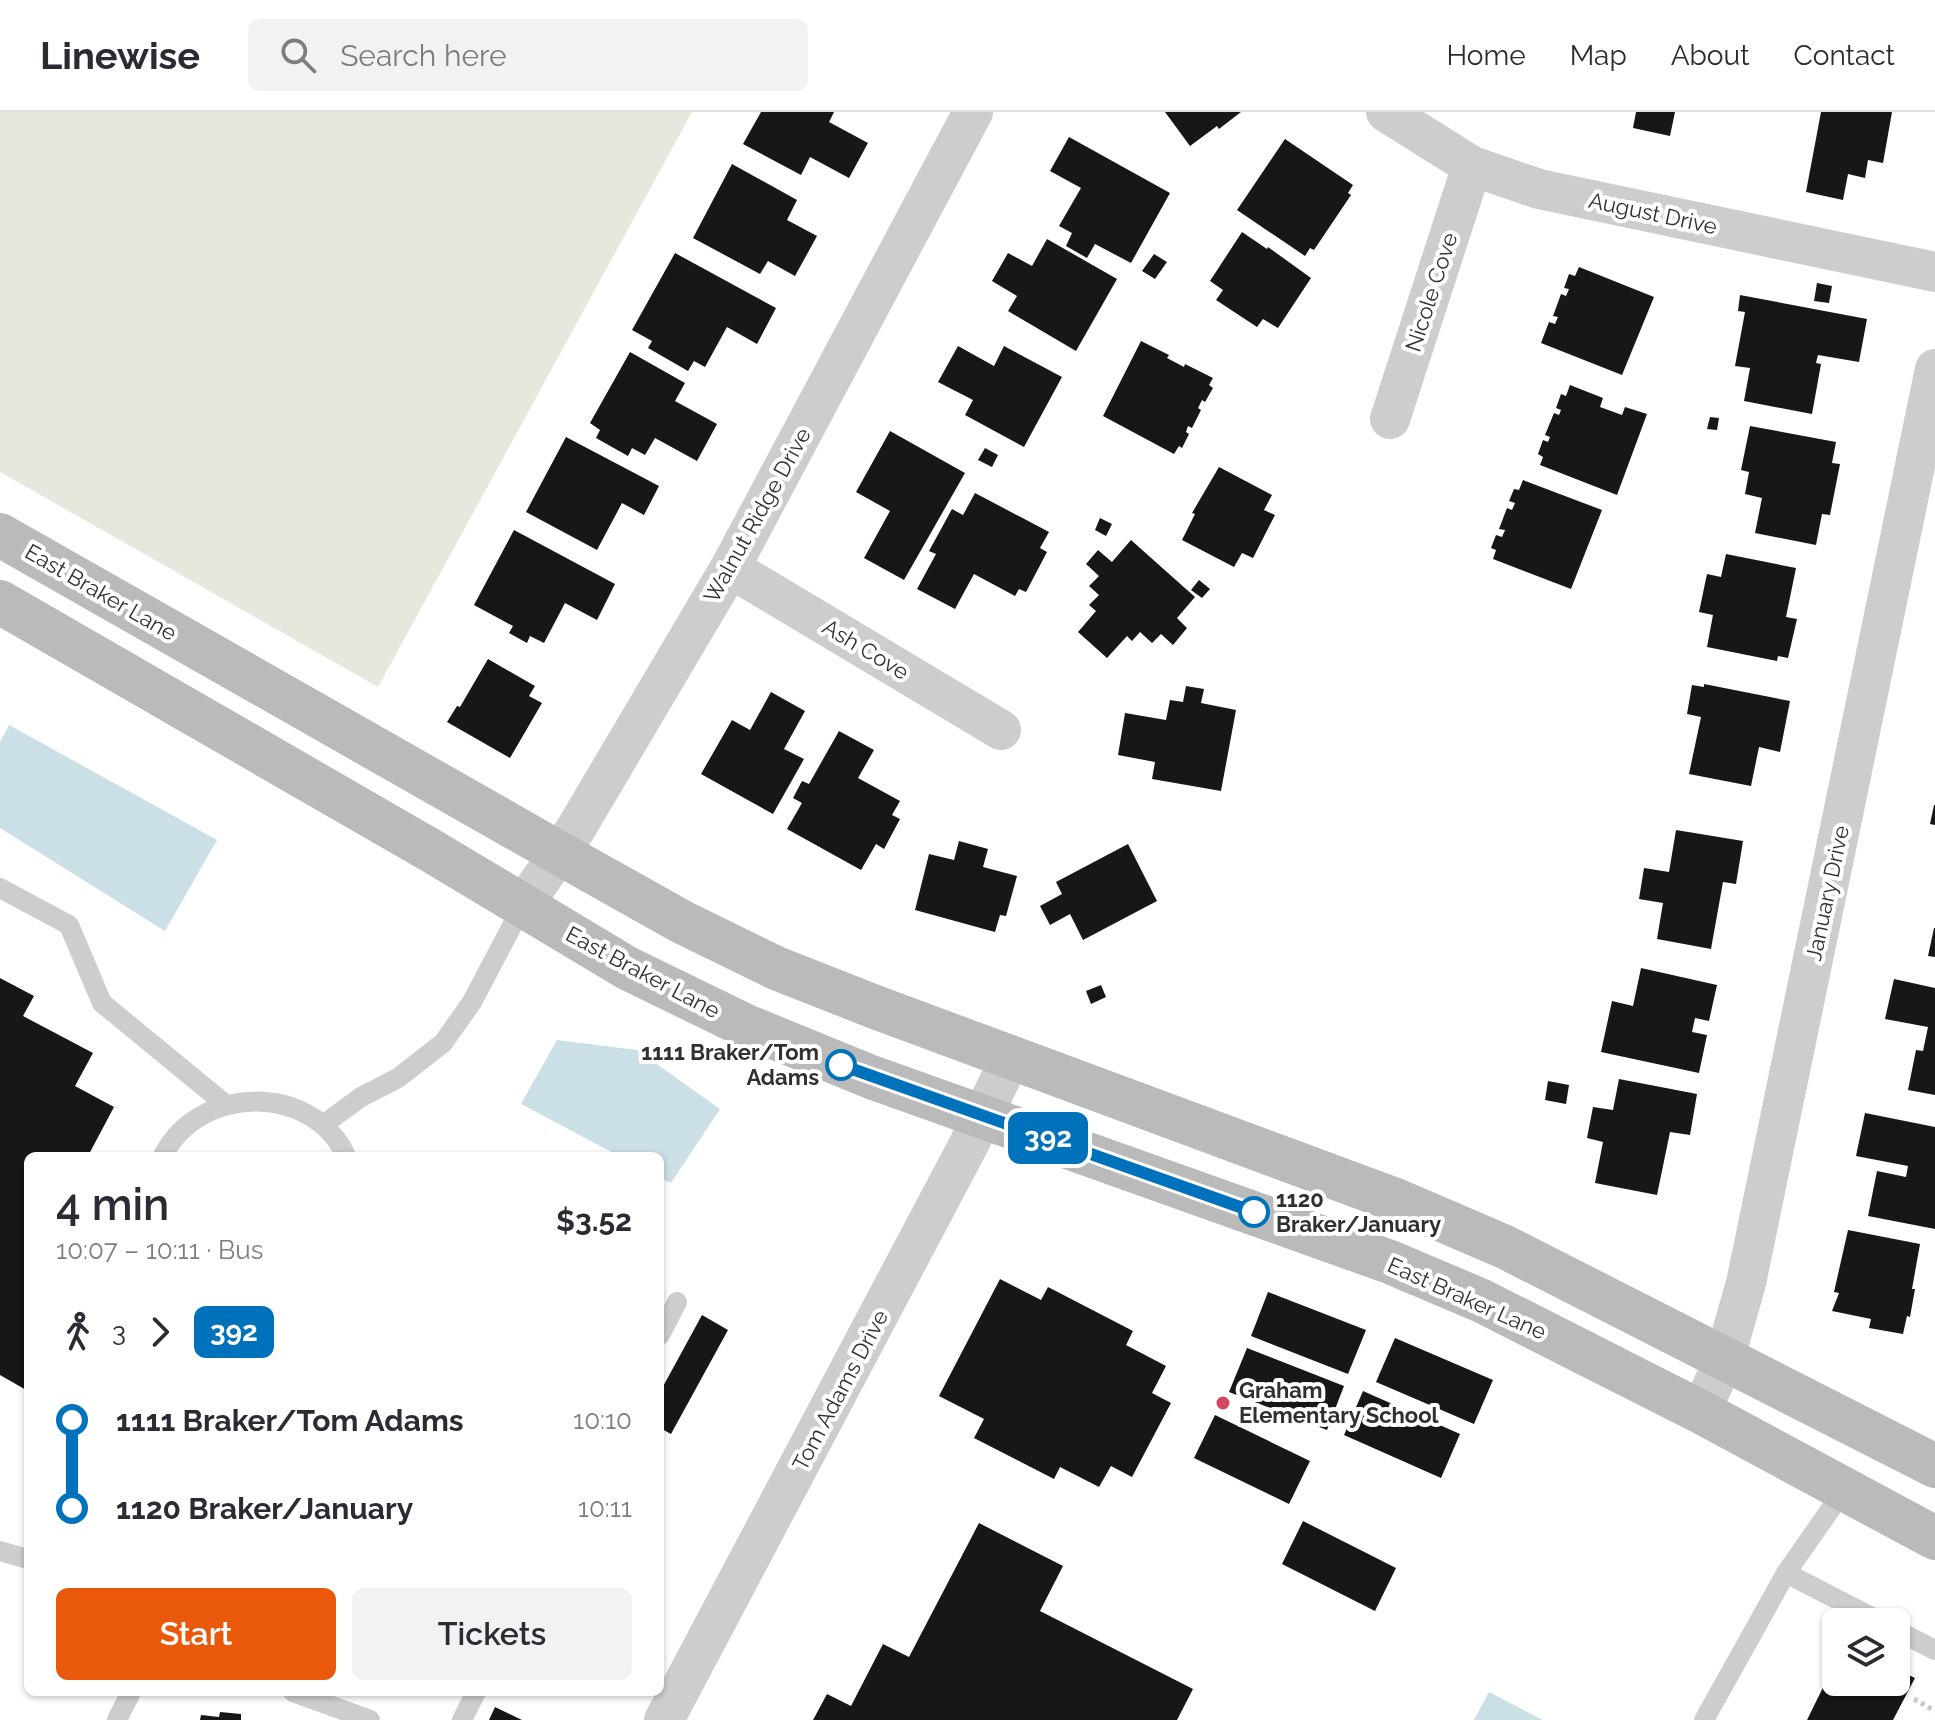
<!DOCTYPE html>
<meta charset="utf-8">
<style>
body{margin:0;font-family:Raleway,sans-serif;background:#f2f2f3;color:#2b2b33;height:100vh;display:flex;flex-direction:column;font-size:30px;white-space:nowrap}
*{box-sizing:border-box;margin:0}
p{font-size:26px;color:#7c7c81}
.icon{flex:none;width:44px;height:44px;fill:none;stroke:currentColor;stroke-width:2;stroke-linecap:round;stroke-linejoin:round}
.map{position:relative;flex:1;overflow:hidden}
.sheet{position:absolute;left:24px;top:1040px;width:640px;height:544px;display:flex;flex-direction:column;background:#fff;border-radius:12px;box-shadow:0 2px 6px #0004}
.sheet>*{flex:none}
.badge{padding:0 16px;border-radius:12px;font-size:28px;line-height:52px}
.fabs{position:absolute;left:1822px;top:1496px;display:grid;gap:16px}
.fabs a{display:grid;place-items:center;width:88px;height:88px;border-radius:12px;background:#fff;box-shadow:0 2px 6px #0004;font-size:40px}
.map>.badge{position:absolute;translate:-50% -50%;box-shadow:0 0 0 4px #fff}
.legs{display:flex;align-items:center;gap:12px;height:88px;padding:0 32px;font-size:26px}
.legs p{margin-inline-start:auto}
.summary{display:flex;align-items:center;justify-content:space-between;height:136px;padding:0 32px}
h1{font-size:44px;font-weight:600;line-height:60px}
.primary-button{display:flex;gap:16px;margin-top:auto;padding:16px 32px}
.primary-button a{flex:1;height:92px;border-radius:12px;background:#ea580c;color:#fff;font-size:32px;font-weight:600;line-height:92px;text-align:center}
.primary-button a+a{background:#f2f2f3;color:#2b2b33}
ul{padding:0 32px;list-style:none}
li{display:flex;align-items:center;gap:28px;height:88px;font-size:30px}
li i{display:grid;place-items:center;width:12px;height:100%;margin:0 10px;background:currentColor}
li i::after{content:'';width:20px;height:20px;margin:-10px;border:6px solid;border-radius:50%;background:#fff}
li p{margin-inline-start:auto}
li:first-child i{background:linear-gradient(#0000 50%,currentColor 0)}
li:last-child i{background:linear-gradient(currentColor 50%,#0000 0)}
header{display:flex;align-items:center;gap:48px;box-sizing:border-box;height:112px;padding:0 40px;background:#fff;border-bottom:2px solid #e1e1e2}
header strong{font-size:38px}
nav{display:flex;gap:44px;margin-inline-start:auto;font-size:28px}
.search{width:560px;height:72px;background:#f2f2f3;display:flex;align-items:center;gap:20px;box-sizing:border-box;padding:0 28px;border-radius:12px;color:#7c7c81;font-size:30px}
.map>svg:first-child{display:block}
.green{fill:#e4e8dd}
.water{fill:#cbdfe7}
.building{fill:#171717}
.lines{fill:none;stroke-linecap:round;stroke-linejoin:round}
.path{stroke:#c7c7c7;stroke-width:5;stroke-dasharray:4 4;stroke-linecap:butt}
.service{stroke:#cdcdcd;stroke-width:20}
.minor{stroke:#cdcdcd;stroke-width:40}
.secondary{stroke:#bababa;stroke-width:44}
.line-1-casing{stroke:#fff;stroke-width:18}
.line-1{stroke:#0072bc;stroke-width:12}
.stop-1-dot{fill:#fff;stroke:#0072bc;stroke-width:4}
.poi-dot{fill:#d3465c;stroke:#fff;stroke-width:3}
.labels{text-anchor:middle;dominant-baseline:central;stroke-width:8;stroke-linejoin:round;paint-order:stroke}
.street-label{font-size:22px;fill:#303030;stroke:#fff}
.stop-label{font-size:22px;font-weight:bold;fill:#303030;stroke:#fff;text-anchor:end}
.poi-label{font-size:22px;font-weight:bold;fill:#303030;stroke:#fff;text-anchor:start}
</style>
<header>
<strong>Linewise</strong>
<div class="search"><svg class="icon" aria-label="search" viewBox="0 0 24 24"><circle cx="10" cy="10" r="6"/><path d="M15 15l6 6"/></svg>Search here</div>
<nav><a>Home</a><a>Map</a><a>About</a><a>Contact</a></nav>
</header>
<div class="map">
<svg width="1935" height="1608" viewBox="0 0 1935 1608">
<rect width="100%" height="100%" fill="#fff"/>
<polygon class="green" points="0,0 692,0 378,575 0,360"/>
<g class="water">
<polygon points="9,613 217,728 165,819 0,716 0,630"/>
<polygon points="557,928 637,938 720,997 671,1071 660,1066 660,1044 619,1044 521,992"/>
<polygon points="1489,1580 1543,1608 1474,1608"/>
</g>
<g class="building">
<polygon points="761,0 834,0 829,10 868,31 849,66 810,45 801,63 743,32"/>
<polygon points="1165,0 1241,0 1219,17 1217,14 1190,34"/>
<polygon points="1636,0 1675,0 1670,24 1633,16"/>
<polygon points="1821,0 1892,0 1883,51 1868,48 1865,66 1848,62 1843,88 1806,80"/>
<polygon points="1069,25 1170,81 1131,151 1095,132 1087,146 1066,134 1072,121 1059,114 1081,76 1050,59"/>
<polygon points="1285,27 1353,73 1348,81 1351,83 1314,138 1310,136 1305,144 1237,98"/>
<polygon points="732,52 797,88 787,108 817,124 795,164 768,149 760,162 693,126"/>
<polygon points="1242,120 1267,137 1268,135 1311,166 1278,216 1263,207 1257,215 1216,188 1223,178 1210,169"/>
<polygon points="1047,127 1117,167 1076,239 1008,199 1017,184 992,169 1008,141 1032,154"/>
<polygon points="675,141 776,196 757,232 727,215 705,255 694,249 688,259 648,236 652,229 632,218"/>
<polygon points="1154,142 1167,150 1155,167 1142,159"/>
<polygon points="1579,155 1654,185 1622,263 1541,231 1549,210 1555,212 1558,205 1553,204 1561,182 1566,184 1569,177 1564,176 1569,162 1575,164"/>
<polygon points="1817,171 1832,174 1829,191 1814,189"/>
<polygon points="1740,183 1867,207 1859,250 1818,243 1816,251 1821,252 1812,302 1744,289 1750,256 1735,254 1745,200 1738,199"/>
<polygon points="1141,229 1169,243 1167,246 1184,255 1185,252 1213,266 1209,273 1213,276 1205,290 1202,288 1198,296 1201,298 1192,316 1188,314 1186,320 1189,322 1182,336 1179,334 1174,342 1103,304"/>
<polygon points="958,234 994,254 1004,234 1062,265 1024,335 965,303 973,288 938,270"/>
<polygon points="630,240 685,271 675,289 717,312 697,349 655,326 645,343 632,336 628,344 596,326 600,318 590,311"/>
<polygon points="1570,273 1603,286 1600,295 1622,303 1625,295 1647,302 1617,383 1540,353 1543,345 1538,342 1543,328 1548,330 1550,325 1545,323 1554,301 1559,303 1561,298 1556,296 1561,282 1566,284"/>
<polygon points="1710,305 1719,306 1717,318 1707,317"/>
<polygon points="1750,314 1836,330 1832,351 1840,352 1830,403 1822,402 1816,433 1755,421 1762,386 1745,382 1749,360 1741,358"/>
<polygon points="890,319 965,361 904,468 864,446 890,399 856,380"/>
<polygon points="566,325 659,374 644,403 622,391 597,438 526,400"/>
<polygon points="985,336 998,343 992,355 978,348"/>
<polygon points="1219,355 1272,383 1264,398 1275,403 1253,446 1242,441 1234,455 1182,428 1195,402 1192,401"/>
<polygon points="1523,368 1602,398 1571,477 1493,447 1496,438 1491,436 1496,423 1502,425 1505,418 1499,417 1507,396 1512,398 1515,391 1509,389 1514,377 1519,378"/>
<polygon points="975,381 1049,420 1040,436 1047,440 1026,480 1019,477 1015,484 974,462 955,497 917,477 936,442 929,439 952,397 963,403"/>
<polygon points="1100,406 1112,412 1106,424 1095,418"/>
<polygon points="514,418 615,472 597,508 565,491 544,531 530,524 527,531 509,521 513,514 474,493"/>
<polygon points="1131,428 1195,485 1177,506 1187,516 1173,533 1161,522 1152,531 1140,520 1132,529 1127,524 1107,546 1078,520 1096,499 1089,493 1099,483 1089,474 1099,464 1086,452 1098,438 1112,450"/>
<polygon points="1726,442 1796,456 1786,505 1797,507 1788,546 1778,544 1777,549 1707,535 1713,503 1699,500 1707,462 1721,465"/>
<polygon points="1199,468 1210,477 1202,486 1191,478"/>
<polygon points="488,547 535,574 529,584 542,591 510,646 447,610 457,594 460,595"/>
<polygon points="1704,572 1790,589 1780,640 1759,635 1751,674 1689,662 1701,605 1687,602 1692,573 1704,575"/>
<polygon points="1186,574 1204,577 1201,591 1236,598 1221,679 1152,667 1155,650 1118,643 1125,601 1166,608 1170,588 1183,590"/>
<polygon points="771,580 805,599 784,637 804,647 773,702 701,662 732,608 750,618"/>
<polygon points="839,619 874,638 858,666 900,689 892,703 900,707 884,737 876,732 861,758 787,717 802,691 793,686 802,669 809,672"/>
<polygon points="1934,693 1935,693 1935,713 1930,712"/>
<polygon points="1676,718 1743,729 1736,772 1723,770 1711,837 1657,827 1663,791 1639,787 1644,756 1669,760"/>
<polygon points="959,729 988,737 983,755 1017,764 1006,804 1000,803 995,820 915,798 929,742 954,748"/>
<polygon points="1128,732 1157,789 1083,828 1070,802 1050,813 1040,794 1062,782 1056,770"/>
<polygon points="1934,816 1935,816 1935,845 1928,844"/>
<polygon points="1641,856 1717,873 1709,909 1695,906 1692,920 1707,923 1699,961 1601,940 1612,889 1633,894"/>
<polygon points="0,866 34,884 23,904 93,941 75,974 114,995 88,1044 28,1044 28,1279 0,1263"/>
<polygon points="1894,867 1935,876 1935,983 1908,978 1916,938 1923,939 1928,915 1885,907"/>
<polygon points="1101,873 1106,885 1091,892 1086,879"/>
<polygon points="1619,967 1697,982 1690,1023 1670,1020 1657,1083 1595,1071 1603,1030 1587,1026 1593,995 1613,998"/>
<polygon points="1548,969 1569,973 1566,992 1545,988"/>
<polygon points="1865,1001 1935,1015 1935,1117 1868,1104 1877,1059 1906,1065 1908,1054 1856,1044"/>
<polygon points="1848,1118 1920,1132 1912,1177 1915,1177 1910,1205 1907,1204 1903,1222 1869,1216 1871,1207 1832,1199 1839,1181 1834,1180"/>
<polygon points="1000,1167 1041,1188 1048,1175 1133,1219 1126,1233 1166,1254 1152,1281 1171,1291 1132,1365 1111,1354 1099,1375 1060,1355 1054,1367 974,1326 984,1307 939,1284"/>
<polygon points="1268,1180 1366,1218 1348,1262 1251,1224"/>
<polygon points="702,1203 728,1218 671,1322 660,1316 660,1280"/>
<polygon points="1395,1226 1493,1268 1474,1312 1376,1270"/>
<polygon points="1247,1236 1344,1274 1327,1318 1229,1280"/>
<polygon points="1363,1279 1460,1322 1441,1366 1344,1323"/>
<polygon points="1215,1303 1310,1349 1289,1392 1194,1346"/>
<polygon points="1303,1409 1396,1456 1375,1499 1282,1452"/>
<polygon points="979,1411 1063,1454 1040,1499 1193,1577 1177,1608 813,1608 827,1582 851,1594 883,1532 909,1545"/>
<polygon points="1836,1549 1836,1570 1896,1570 1896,1557 1915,1566 1893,1608 1807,1608"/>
<polygon points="495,1595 522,1608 489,1608"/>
<polygon points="220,1600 241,1602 241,1608 200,1608 201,1603 219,1605"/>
</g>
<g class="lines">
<polyline class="path" points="1914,1587 1935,1599"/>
<g class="service">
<polyline points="0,776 69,813 102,891 225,992"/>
<polyline points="323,1013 361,985 398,966 443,931 472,890 522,795"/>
<path d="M 163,1044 C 198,973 312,970 346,1044"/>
<polyline points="660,1223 677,1190"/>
<polyline points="0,1439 28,1447"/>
<polyline points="1786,1461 1881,1510"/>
<polyline points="1896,1518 1935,1538"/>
<polyline points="293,1580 370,1608"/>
<polyline points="117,1608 131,1580"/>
<polyline points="462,1608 476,1580"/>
<polyline points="1704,1608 1786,1461 1844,1378"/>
</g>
<g class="minor">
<polyline points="1386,0 1472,54 1539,77 1935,160"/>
<polyline points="1390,307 1472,54"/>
<polyline points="730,456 1001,618"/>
<polyline points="522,795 575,718 730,456 973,0"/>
<polyline points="1701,1300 1725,1245 1746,1171 1935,257"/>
<polyline points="664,1608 969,1032 1011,945"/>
</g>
<g class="secondary">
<polyline points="0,423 559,741 682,810 776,856 875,895 1398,1089 1505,1135 1935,1354"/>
<polyline points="0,490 430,738 627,856 746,914 871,965 1390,1150 1482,1189 1701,1300 1935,1426"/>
</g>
</g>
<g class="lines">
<defs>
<polyline id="line-1" points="841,953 1254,1100"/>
</defs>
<use href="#line-1" class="line-1-casing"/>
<use href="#line-1" class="line-1"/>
</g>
<g class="stop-1-dot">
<circle cx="841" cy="953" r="14"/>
<circle cx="1254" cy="1100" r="14"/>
</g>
<circle class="poi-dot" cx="1223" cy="1291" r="8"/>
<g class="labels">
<g class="street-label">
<text transform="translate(1653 101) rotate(12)">August Drive</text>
<text transform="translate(1431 180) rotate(-72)">Nicole Cove</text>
<text transform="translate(757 403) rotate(-61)">Walnut Ridge Drive</text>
<text transform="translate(101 480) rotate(30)">East Braker Lane</text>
<text transform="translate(866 537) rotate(31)">Ash Cove</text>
<text transform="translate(1827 781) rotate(-78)">January Drive</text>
<text transform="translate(643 860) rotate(28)">East Braker Lane</text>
<text transform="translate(1467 1186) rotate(24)">East Braker Lane</text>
<text transform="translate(840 1278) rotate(-62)">Tom Adams Drive</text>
</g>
<g class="stop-label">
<text x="819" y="940">1111 Braker/Tom<tspan x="819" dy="25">Adams</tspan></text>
<text x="1276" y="1087" text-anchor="start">1120<tspan x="1276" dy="25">Braker/January</tspan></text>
</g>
<g class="poi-label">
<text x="1239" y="1278">Graham<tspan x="1239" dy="25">Elementary School</tspan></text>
</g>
</g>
</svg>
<div class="fabs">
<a><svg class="icon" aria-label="layers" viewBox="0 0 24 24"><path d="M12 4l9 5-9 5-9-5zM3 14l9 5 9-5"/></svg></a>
</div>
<b class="badge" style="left:1048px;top:1026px;background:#0072bc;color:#fff">392</b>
<section class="sheet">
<div class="summary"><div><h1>4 min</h1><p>10:07 – 10:11 · Bus</p></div><b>$3.52</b></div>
<div class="legs"><svg class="icon" aria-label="walk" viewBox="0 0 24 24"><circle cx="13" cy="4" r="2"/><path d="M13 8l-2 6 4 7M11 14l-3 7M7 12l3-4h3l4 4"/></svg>3<svg class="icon" aria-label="forward" viewBox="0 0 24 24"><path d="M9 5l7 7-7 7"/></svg><b class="badge" style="background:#0072bc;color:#fff">392</b></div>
<ul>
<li><i style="color:#0072bc"></i><b>1111 Braker/Tom Adams</b><p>10:10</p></li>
<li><i style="color:#0072bc"></i><b>1120 Braker/January</b><p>10:11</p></li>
</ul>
<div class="primary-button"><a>Start</a><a>Tickets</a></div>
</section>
</div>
